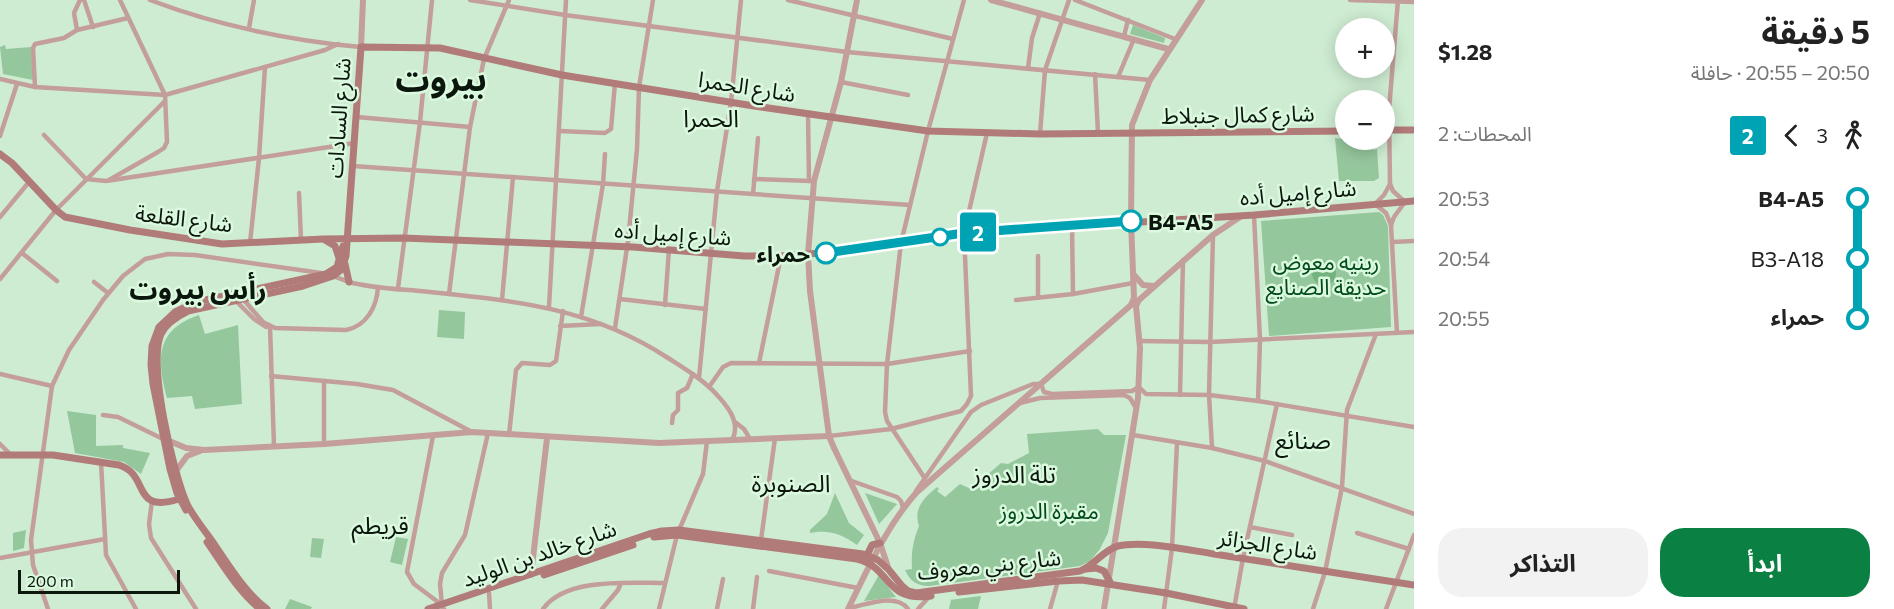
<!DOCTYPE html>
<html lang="ar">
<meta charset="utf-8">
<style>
body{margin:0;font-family:Commissioner,"Noto Sans Arabic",sans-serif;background:#f2f2f2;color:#222;direction:rtl;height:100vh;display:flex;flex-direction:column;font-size:22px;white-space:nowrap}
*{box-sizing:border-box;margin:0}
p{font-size:20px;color:#767676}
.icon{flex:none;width:33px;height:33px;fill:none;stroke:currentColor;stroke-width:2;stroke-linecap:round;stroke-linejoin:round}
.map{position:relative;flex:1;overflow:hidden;direction:ltr}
.side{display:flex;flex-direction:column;background:#fff;width:480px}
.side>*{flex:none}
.badge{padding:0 12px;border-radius:4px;font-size:21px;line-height:39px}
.controls{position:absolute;left:1335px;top:18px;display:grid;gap:12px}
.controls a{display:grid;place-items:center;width:60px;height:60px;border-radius:50%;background:#fff;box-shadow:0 3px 15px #0003;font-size:30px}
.scale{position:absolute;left:18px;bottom:15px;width:162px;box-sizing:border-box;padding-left:6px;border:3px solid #0b160d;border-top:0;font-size:16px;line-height:21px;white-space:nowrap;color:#0b160d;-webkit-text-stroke:4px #dbf9df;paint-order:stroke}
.map>.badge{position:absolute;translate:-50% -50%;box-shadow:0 0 0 3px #fff}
.legs{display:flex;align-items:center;gap:9px;height:66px;padding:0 24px;font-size:20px}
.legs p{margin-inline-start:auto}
.headline{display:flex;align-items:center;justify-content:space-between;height:102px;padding:0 24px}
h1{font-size:33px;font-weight:700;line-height:45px}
.cta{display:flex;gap:12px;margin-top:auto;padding:12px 24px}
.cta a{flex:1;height:69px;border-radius:24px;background:#0b8043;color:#fff;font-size:24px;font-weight:700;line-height:69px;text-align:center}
.cta a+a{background:#f2f2f2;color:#222}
ul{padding:0 24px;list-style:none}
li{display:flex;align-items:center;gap:21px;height:60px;font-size:22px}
li i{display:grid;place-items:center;width:9px;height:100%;margin:0 8px;background:currentColor}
li i::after{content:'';width:15px;height:15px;margin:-8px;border:4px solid;border-radius:50%;background:#fff}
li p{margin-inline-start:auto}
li:first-child i{background:linear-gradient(#0000 50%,currentColor 0)}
li:last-child i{background:linear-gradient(currentColor 50%,#0000 0)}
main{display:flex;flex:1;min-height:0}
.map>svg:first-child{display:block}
.green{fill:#95c79d}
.water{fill:#74b37f}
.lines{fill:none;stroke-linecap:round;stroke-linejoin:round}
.minor{stroke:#c39e9b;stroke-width:4.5}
.tertiary{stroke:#c39e9b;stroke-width:6}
.secondary{stroke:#b17b79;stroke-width:7}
.line-1-casing{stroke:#fff;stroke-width:14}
.line-1{stroke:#00a3b4;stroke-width:9}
.stop-1-dot{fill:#fff;stroke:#00a3b4;stroke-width:3}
.labels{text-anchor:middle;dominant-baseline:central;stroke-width:5;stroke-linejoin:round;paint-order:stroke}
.street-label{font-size:22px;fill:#0b160d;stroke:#dbf9df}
.stop-label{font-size:22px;font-weight:bold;fill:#0b160d;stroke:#dbf9df;text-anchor:start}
.park-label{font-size:22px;fill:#004a1a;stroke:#dbf9df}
.neighbourhood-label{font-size:24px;fill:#0b160d;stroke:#dbf9df}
.district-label{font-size:28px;font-weight:bold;fill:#0b160d;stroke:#dbf9df}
.town-label{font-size:34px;font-weight:bold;fill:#0b160d;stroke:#dbf9df}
</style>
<main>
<section class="side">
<div class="headline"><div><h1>5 دقيقة</h1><p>20:50 – 20:55 · حافلة</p></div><b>$1.28</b></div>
<div class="legs"><svg class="icon" aria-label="walk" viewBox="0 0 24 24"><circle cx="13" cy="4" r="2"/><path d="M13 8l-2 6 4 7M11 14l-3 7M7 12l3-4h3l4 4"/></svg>3<svg class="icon" aria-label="back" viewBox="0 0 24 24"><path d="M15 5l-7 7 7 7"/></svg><b class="badge" style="background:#00a3b4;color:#fff">2</b><p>المحطات: 2</p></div>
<ul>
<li><i style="color:#00a3b4"></i><b>B4-A5</b><p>20:53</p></li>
<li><i style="color:#00a3b4"></i><span>B3-A18</span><p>20:54</p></li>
<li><i style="color:#00a3b4"></i><b>حمراء</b><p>20:55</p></li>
</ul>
<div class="cta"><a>ابدأ</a><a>التذاكر</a></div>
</section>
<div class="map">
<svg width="1414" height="609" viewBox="0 0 1414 609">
<rect width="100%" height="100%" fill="#ceecd2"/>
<g class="green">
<polygon points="1133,25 1165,38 1164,43 1130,34"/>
<polygon points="5,45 6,49 31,47 33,80 3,74 0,47"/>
<polygon points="1335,138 1353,140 1354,146 1373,144 1373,150 1377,149 1379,178 1374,181 1339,181"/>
<polygon points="1379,212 1383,215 1388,226 1391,327 1269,336 1261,221"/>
<polygon points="439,310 465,312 464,339 437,337"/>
<path d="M 199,315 L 205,334 L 238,325 L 242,404 L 195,409 L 192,396 L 167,398 C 157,359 155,330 199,315 Z"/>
<polygon points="67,411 96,415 96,446 123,445 123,448 150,453 141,474 124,462 75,453"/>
<path d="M 1098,429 L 1104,435 L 1126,435 L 1108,533 L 1100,549 L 1090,561 L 1080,566 L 929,586 C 917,586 910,581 905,570 L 912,569 C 911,553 913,541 919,526 C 913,508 924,498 937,487 L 939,489 L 937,491 L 945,497 L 960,484 L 971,489 L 1001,463 L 1008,464 L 1029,453 L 1027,434 Z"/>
<path d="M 835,493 L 849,523 L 864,535 L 857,545 C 842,534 829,529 810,533 L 810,530 L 827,514 Z"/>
<polygon points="865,493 897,504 879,524"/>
<polygon points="26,530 24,548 13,551 13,533"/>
<polygon points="396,537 408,539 402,565 390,562"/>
<polygon points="312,538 324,539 321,558 310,557"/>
<polygon points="879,575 896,597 864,601"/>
<polygon points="981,596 978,609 949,609 951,600 949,600"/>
<polygon points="290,599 312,607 311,609 285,609"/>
</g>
<circle class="water" cx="1324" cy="273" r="12"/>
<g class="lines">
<g class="minor">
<polyline points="84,0 93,27"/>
<path d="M 150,0 C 215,25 292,41 361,47"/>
<polyline points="470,0 565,15 847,52 1150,80"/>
<polyline points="788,0 953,39"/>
<polyline points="1075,0 1175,39"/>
<polyline points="1350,0 1414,2"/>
<polyline points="249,28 254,0"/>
<polyline points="77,30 74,13 80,0"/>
<polyline points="1124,36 1128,20"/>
<polyline points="1028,68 1032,38 1040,13"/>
<polyline points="1095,74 1098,133"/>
<polyline points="1118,77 1134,39"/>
<polyline points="0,79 35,87 165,95 325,50 338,44"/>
<polyline points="841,82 908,95"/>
<polyline points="35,87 33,48 35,44 64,38 77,30 128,18"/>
<polyline points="808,114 809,181"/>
<polyline points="357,117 470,127"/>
<polyline points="560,131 605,133 611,129 615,83"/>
<polyline points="1040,134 1045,70 1069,0"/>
<polyline points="44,135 86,179 106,181 355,143"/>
<polyline points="0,136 17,84"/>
<polyline points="353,166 910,205"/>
<polyline points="754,179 811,181"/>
<polyline points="109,180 158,152 164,148 167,142 165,95 120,0"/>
<polyline points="1390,184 1393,191 1405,202 1394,217 1391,225"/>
<polyline points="299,193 301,240"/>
<polyline points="753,194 758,138"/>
<polyline points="1254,215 1260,340 1258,401"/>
<polyline points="0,217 29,182"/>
<polyline points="1072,225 1073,294"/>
<polyline points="1392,242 1414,241"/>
<polyline points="250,243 259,158 265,67"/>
<polyline points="22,253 57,281"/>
<polyline points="1038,256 1038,297"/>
<path d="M 332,276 C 337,277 343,280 349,282 C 374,289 403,289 430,292 C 517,301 592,308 668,358 C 685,369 704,380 718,396 C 729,408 741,424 732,440"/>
<polyline points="0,279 56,210 165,101"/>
<polyline points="94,282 108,293"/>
<polyline points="398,288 420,122 432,0"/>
<polyline points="449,294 470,127 484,59 509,0"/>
<path d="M 243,299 L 263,322 L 275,328 L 346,330 C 367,326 377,306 378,287"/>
<polyline points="620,299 706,309"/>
<polyline points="502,300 513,177"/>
<polyline points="1016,300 1073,294 1133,283"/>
<polyline points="236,301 254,319 266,327"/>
<polyline points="665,305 669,249"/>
<polyline points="549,307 566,0"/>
<polyline points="581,317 603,184 605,154"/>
<polyline points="270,326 274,446"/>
<polyline points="560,326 601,324"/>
<polyline points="615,328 628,241 637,149 639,87 653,0"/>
<polyline points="1397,333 1391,225 1386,213 1375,204 1384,195 1390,184 1389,110 1398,0"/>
<polyline points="1139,341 1210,342 1414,332"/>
<polyline points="759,363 781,256"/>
<polyline points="0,374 52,386"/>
<polyline points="271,376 357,384 393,390 472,432"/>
<polyline points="699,378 717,191 731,102 741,0"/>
<polyline points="709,387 723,367 731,363 887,364 970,351"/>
<polyline points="1180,395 1183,260"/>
<polyline points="1020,403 1040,398 1124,395 1130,398 1136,408"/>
<polyline points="103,415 118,417 163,439"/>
<polyline points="735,422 744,429 750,439"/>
<polyline points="672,423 673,415 678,410 678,393 687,388 693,374"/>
<polyline points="509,435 516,370 522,363 550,365 556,361 563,311"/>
<polyline points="1133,435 1212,448 1265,461 1414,514"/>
<polyline points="433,436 407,572 414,584 442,605"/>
<polyline points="829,436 891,429 961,411 967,404 971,396 964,233 987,133"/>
<polyline points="0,444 11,455"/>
<polyline points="324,444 324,381"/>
<polyline points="1212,448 1209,395 1213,235"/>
<polyline points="101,462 106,555 136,609"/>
<polyline points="924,477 887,421 885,412 887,364 901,243 928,131 964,0"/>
<polyline points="849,480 897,497 901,501 903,508"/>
<polyline points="916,491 971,412 981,405 1033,384 1041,384 1044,392 1052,394 1132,391 1139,387 1146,394 1209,395 1258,401 1414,427"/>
<polyline points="152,501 149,524 151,538 196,609"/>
<polyline points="1250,527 1292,535"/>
<polyline points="1357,533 1409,549"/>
<polyline points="761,540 775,438"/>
<polyline points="0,558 105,539"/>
<polyline points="769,571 858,588"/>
<polyline points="489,593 490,609"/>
<polyline points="442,605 440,584 442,573 465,535 488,433"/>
<polyline points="443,608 444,609"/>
<path d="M 849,608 C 866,605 896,592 908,609"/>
<polyline points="48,609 33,565 31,540 52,386 69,350 103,300 123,276 145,259 168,254 195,255 321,273"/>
<path d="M 543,609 C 565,577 630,583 665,583"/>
<polyline points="602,609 618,590 621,583"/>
<polyline points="659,609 677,535 703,474 707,441"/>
<polyline points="717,609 723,579"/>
<polyline points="753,609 757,577"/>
<polyline points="918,609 928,598"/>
<polyline points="1050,609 1058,581"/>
<polyline points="1164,609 1172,548 1177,443"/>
<polyline points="1234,609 1243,558 1277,404"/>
<polyline points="1313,609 1325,572 1342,487 1347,410 1376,334"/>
<polyline points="1386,609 1414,535"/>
</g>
<g class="tertiary">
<polyline points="857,0 841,82 814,181 808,254 810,291 829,436 834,448 880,543 889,570"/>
<polyline points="991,0 1168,49"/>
<polyline points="361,47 363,0"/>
<polyline points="1134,275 1143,285 1154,286"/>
<polyline points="167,440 186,448 204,450 324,444 472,432 659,443 829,436"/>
<polyline points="176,471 187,456 200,451"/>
<polyline points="531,575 547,438"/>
<path d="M 848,609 C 868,569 886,527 916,493 L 1131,305 L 1134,298 L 1131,221 L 1132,125 L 1150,80 L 1202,0"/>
<polyline points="1104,609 1138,398 1140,348 1136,306 1139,300 1213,235 1240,217"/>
</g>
<g class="secondary">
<polyline points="1384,130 1414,130"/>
<polyline points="0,154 12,163 56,210 65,217 130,230 222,244 323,239 403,238 633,247 744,256 781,256 847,251 964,233 1254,215 1414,201"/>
<polyline points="325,240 335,246 339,258"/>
<polyline points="345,264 349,282"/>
<path d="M 0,455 L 53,455 L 119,465 C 151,475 130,516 182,498"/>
<polyline points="186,510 177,493 170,469 153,384 151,365 152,346 159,327 175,312 196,302 326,274 337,267 343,246"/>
<path d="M 654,537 L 677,535 L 857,559 C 892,567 884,603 931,596"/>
<path d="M 207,542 C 223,565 238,591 260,609"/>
<polyline points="867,555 872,545 880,543"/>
<polyline points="1086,569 1096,568 1104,571 1110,582"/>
<polyline points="544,575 633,545"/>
<polyline points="959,592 1058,581 1082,580 1166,593 1244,609"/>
<path d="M 267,609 C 244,592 227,562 210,538 C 202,527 193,516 187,504 C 173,473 148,365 161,334 C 166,323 178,316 188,311 L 303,286 L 333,276 L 341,270 L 346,256 L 361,47 L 440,48 L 562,75 L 754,106 L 928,131 L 1040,134 L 1346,131"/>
<path d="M 428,609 L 649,534 L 662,531 L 679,530 L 863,554 L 878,560 L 889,570 L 902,586 L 908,591 L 916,593 L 1080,571 C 1094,566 1103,550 1118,546 C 1143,540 1188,550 1214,554 C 1281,564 1347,575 1414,585"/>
</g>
</g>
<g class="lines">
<defs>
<polyline id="line-1" points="826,253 964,233 1131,221"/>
</defs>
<use href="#line-1" class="line-1-casing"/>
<use href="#line-1" class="line-1"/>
</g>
<g class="stop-1-dot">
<circle cx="1131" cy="221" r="10"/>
<circle cx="940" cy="237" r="8"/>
<circle cx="826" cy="253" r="10"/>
</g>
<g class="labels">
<g class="street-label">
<text transform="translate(747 86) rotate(9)">شارع الحمرا</text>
<text transform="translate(1238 114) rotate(-1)">شارع كمال جنبلاط</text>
<text transform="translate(338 118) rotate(-86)">شارع السادات</text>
<text transform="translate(1298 192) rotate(-5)">شارع إميل أده</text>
<text transform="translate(184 218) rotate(7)">شارع القلعة</text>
<text transform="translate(673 233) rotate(4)">شارع إميل أده</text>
<text transform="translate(1268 544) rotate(9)">شارع الجزائر</text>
<text transform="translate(539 553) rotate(-19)">شارع خالد بن الوليد</text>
<text transform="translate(989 564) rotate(-6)">شارع بني معروف</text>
</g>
<g class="stop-label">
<text x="1148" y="221">B4-A5</text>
<text x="810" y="253" text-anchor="end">حمراء</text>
</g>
<g class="park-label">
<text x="1326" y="261">رينيه معوض<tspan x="1326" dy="25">حديقة الصنايع</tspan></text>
<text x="1049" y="510">مقبرة الدروز</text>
</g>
<g class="neighbourhood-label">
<text x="711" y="117">الحمرا</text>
<text x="1303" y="439">صنائع</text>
<text x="1014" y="473">تلة الدروز</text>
<text x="791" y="482">الصنوبرة</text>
<text x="380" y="524">قريطم</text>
</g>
<g class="district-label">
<text x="198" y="288">رأس بيروت</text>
</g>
<g class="town-label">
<text x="441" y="77">بيروت</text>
</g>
</g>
</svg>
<div class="controls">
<a>+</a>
<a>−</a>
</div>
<div class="scale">200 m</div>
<b class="badge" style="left:978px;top:232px;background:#00a3b4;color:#fff">2</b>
</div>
</main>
